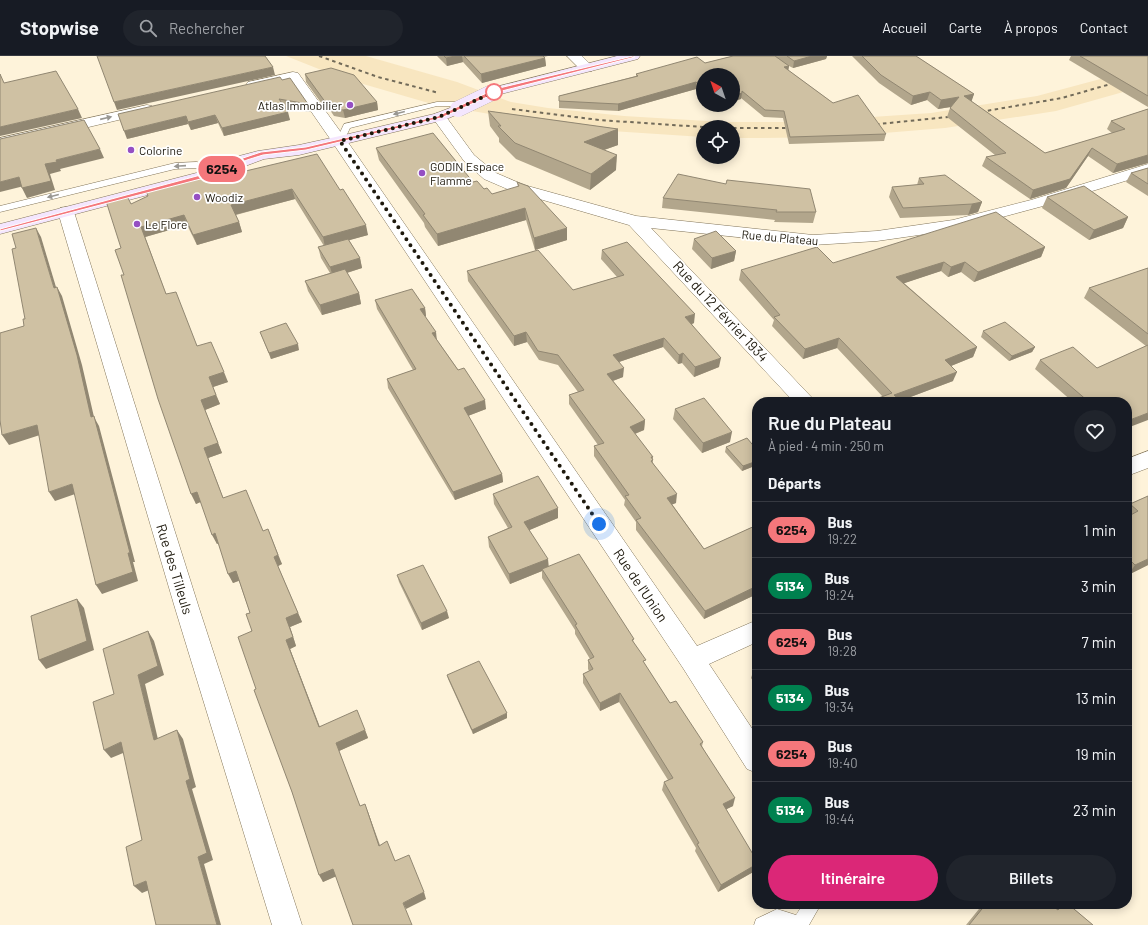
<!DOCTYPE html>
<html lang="fr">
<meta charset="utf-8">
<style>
body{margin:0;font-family:Barlow,sans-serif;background:#20242c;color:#f1f3f6;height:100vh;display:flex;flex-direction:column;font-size:15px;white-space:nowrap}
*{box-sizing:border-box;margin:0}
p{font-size:13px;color:#9ea1a6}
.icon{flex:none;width:22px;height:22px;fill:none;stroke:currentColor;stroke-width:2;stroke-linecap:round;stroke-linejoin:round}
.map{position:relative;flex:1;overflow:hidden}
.drawer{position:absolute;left:752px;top:341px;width:380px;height:512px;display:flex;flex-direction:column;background:#171b24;border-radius:16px;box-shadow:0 2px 10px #0003}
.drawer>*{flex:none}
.badge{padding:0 8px;border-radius:13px;font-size:14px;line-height:26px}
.needle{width:26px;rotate:320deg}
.buttons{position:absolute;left:696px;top:12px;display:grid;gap:8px}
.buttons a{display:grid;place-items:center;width:44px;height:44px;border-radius:50%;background:#171b24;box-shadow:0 2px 10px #0003;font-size:20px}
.you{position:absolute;width:20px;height:20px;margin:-10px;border:3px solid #fff;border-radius:50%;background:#1a73e8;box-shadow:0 0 0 6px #1a73e833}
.map>.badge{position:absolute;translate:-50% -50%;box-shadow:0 0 0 2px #fff}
h2{padding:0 16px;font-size:15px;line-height:36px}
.round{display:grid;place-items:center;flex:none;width:42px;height:42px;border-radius:21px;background:#20242c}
.head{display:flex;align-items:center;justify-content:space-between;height:68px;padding:0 16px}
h1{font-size:19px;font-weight:600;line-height:30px}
.button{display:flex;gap:8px;margin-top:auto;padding:8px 16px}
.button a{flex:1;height:46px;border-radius:24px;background:#db2777;color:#fff;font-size:16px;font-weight:600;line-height:46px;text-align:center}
.button a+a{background:#20242c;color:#f1f3f6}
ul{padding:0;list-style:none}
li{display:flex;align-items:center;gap:12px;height:56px;padding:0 16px;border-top:1px solid #363941}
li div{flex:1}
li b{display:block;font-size:15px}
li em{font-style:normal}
li .badge{min-width:44px;font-weight:700;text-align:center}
header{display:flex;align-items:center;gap:24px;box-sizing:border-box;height:56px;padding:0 20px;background:#171b24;border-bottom:1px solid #363941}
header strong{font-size:19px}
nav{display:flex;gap:22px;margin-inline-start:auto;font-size:14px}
.search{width:280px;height:36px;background:#20242c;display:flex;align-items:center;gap:10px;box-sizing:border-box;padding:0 14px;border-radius:22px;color:#9ea1a6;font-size:15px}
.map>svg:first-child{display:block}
.built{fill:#f8e6c0}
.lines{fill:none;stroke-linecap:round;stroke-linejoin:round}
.lane-casing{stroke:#83765b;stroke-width:1}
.street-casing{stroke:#83765b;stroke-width:1}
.secondary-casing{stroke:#83765b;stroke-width:1}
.lane{fill:#fff;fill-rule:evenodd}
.street{fill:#fff;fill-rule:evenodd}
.secondary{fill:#f4e6fe;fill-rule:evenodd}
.rail{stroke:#716a59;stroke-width:2;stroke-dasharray:3.5 3.5;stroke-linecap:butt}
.secondary-bridge-casing{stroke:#83765b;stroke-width:16;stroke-linecap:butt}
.secondary-bridge{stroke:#f4e6fe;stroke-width:16}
.wall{fill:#b2a68c}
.shaded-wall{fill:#918772}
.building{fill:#cfc1a3;stroke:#918772}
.oneway{fill:#999792}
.line{fill:#f5777b;stroke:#fff}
.walk{stroke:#1d180c;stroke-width:4;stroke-dasharray:0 7.2}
.stop-dot{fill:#fff;stroke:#f5777b;stroke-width:2}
.poi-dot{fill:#954fc3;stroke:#fff;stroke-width:1.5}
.labels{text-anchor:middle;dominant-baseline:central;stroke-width:3.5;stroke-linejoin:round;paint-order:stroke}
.far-poi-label{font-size:12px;fill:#1d180c;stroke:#fff;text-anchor:start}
.far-street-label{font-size:12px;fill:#1d180c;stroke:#fff}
.street-label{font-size:14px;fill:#1d180c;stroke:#fff}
</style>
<header>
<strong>Stopwise</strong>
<div class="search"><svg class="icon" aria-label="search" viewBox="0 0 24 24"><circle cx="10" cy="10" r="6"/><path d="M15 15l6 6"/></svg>Rechercher</div>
<nav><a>Accueil</a><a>Carte</a><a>À propos</a><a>Contact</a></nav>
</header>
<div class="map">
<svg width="1148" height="869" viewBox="0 0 1148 869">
<rect width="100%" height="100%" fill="#fef3da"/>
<polygon class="built" points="286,0 366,0 457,26 511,46 548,52 624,60 724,66 798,66 931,57 1037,40 1134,14 1148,29 1056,55 945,72 835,81 762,82 733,82 733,71 703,71 703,81 596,74 501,60 432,48 339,21"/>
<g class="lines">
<defs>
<g id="lane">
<polygon points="437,46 468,46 472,48 468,50 437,50 350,72 343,87 340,87 336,85 344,68"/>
<polygon points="197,106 222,115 218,118 197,112 175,113 0,156 0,150 175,107"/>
<polygon points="803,848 821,848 809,869 754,869 756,863 777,853 796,859"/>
</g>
<g id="street">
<polygon points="567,0 582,0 594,12 592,15 582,15"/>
<polygon points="293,16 298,17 345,82 697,590 757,564 757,586 709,608 757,680 757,717 747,713 683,612 333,87 290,25 253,33 248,32 246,29 248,26"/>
<polygon points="147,49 152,50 154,53 152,56 0,92 0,82"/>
<polygon points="439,57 444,58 474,99 486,109 496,117 524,129 636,160 813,179 877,175 953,164 1031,144 1148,108 1148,118 1043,150 954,174 877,185 813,189 651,172 816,346 794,346 629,169 512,135 484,123 464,105 432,61 434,58"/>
<polygon points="66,151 72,152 74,156 199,552 302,869 272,869 175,552 58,156 60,152"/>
<polygon points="1148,395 1148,412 1127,420 1127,403"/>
</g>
<g id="secondary">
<polygon points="617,0 640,0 638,3 493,40 488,39 486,36 488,33"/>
<polygon points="458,49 463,50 465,53 463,56 444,64 299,99 264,103 216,121 0,178 0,168 204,115 239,100 258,95 299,89 340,80 434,58"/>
</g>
</defs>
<use href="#lane" class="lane-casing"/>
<use href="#street" class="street-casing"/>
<use href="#secondary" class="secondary-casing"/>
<use href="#lane" class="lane"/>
<use href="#street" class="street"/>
<use href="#secondary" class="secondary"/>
<g class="rail">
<polyline points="319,0 378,21 439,37"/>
<polyline points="512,53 599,64 703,71"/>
<polyline points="974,57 1062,42 1121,25"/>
<polyline points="869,69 958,60"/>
<polyline points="733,72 797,72"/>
</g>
<defs>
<polyline id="secondary-bridge" points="458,53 493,36"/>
</defs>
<use href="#secondary-bridge" class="secondary-bridge-casing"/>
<use href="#secondary-bridge" class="secondary-bridge"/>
</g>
<g class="wall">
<polygon points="437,0 548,0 544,1 545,2 546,10 482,27 463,6 447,10"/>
<polygon points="733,0 827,0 826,3 793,12 789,10 788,14 833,47 886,78 884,85 789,88 783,62 764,61 741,42 741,43 703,19 703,39 696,33 618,55 559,52 559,40 636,20 636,18 705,7"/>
<polygon points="852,0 916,0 974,38 971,45 1045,97 1112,77 1107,73 1111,65 1148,53 1148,107 1113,117 1088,100 1066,132 1030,143 982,110 986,101 995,99 947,61 950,52 951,51 938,53 927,44 911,49 879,27"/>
<polygon points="1071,0 1148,0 1148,51 1069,4"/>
<polygon points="305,18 377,46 378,54 345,62 334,60 330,54 327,55 306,26"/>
<polygon points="282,24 308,48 310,56 285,52 290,64 224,80 218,67 191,74 188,68 127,83"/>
<polygon points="488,55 618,73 618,89 604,94 616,114 590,134 516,103 499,86 499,82 490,70"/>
<polygon points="376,92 473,126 492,138 518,131 517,126 567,184 535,194 526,164 438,190 425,171 424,167 379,104"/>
<polygon points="1148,112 1148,140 1126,126 1131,117"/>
<polygon points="919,122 982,146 978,156 968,159 900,162 889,141 892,131 917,129"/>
<polygon points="208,124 340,134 368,179 349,184 360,202 362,212 347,217 359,237 361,248 322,259 308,235 305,225 330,217 321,202 318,191 324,190 295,143 236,159 239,166 242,176 197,189 187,169 145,181 166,238 197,290 228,326 213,331 220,348 205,354 222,397 208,402 223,442 263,475 282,508 278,510 302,566 290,571 296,590 290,593 319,670 365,674 368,682 339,695 360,750 368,756 380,789 395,805 426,843 335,820 323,826 292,736 256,633 250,557 239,525 233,527 218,487 217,488 201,446 196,448 124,219 121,192 131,148"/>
<polygon points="1047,141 1128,161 1123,172 1089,184 1042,152"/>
<polygon points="663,142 816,156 813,167 774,166 775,164 662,152"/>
<polygon points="694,183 736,195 734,205 711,213 692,193"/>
<polygon points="1045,191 1041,201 974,226 961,216 948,221 941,215 904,227 977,291 973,301 951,310 953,325 900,345 883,341 837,292 803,303 772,270 774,264 739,224 741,214 833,207"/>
<polygon points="602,194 694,267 692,268 719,311 694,321 682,307 678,308 663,291 619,306 623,321 613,325 645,364 644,374 635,378 653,401 653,407 676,447 672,448 704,493 757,469 757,538 704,563 636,474 636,466 624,449 625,444 594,400 594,390 598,389 569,348 569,339 578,336 558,309 539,304 527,286 514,290 468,225 467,215 573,234 617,221 601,203"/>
<polygon points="1148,212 1148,364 1127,346 1073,346 1035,313 1040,304 1097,312 1146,290 1084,242 1089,232"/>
<polygon points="375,244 425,252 426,260 425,261 437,284 486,353 468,360 502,418 503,426 455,444 388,332 387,323 413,314 377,253"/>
<polygon points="983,275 1035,291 1032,296 1009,305 981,281"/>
<polygon points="260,276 299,294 271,303"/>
<polygon points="675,353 730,386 702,397 673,363"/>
<polygon points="726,391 757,394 757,409 742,415 725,396"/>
<polygon points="493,438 558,462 529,474 548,510 634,583 633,585 645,609 670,647 703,686 702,690 733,750 726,753 755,815 718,836 695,795 696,792 662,734 664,726 668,724 619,646 600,655 583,627 583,618 589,615 588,613 588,604 590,603 575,578 575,574 542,522 542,515 510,528 489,491 488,481 508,472 494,448"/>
<polygon points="1148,440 1148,509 1128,519 1127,518 1127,452 1130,448"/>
<polygon points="397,519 449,562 422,574 399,526"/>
<polygon points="757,612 757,631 751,622 754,613"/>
<polygon points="447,619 507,662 473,678 448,623"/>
<polygon points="983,848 1050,848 1056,853 1062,848 1068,848 1093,869 966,869"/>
</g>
<g class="shaded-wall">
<polygon points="455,0 462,0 463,6 447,10 446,2"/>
<polygon points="812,0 827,0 826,3 793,12 794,5"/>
<polygon points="545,2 546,10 482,27 481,18"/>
<polygon points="789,10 788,16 784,11"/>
<polygon points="273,11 275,19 117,54 114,46"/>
<polygon points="696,26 696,33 618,55 618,48"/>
<polygon points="930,36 927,44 911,49 913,40"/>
<polygon points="742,37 741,43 733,46 733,40"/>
<polygon points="974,38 971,47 964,40"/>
<polygon points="959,41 956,50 938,53 941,44"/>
<polygon points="328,46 330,54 327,55 326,47"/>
<polygon points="377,46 378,54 345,62 343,54"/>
<polygon points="719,49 726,49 718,52"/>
<polygon points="78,53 82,62 0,80 0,71"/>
<polygon points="288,56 290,64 224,80 222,72"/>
<polygon points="215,59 218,67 191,74 188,66"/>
<polygon points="186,60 188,68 127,83 124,75"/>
<polygon points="618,73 618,89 584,101 584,86"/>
<polygon points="1092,92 1088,100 1066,132 1030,143 1033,134"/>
<polygon points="100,93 104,102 60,113 61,115 50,118 55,134 27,142 22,132 45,108 56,104"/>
<polygon points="617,99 616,114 590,134 591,118"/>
<polygon points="1148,99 1148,107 1113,117 1117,108"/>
<polygon points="19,121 24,130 0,136 0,126"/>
<polygon points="292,133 295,143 234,159 231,149"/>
<polygon points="982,146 978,156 968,159 972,148"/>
<polygon points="525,152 526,164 438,190 437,178"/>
<polygon points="184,159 187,169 145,181 170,248 141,171"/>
<polygon points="1128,161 1123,172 1089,184 1094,174"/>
<polygon points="239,166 242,176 197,189 193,179"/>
<polygon points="366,169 368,179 325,191 323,181"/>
<polygon points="36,172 41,181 59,241 54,232"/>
<polygon points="567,172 567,184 535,194 534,182"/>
<polygon points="1045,191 1041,201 974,226 978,216"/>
<polygon points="736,195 734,205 711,213 712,202"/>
<polygon points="360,202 362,212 333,221 330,211"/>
<polygon points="944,206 941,215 893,231 896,221"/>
<polygon points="965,206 961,216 948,221 951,211"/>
<polygon points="57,231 62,240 82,309 94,361 99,370 135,506 133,506 138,525 102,538 96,529 91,361"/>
<polygon points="359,237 361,248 322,259 320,249"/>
<polygon points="425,252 426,260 422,262 420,253"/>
<polygon points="695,258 694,267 684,271 685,261"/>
<polygon points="436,276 437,285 432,277"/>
<polygon points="526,276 527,286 514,290 514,280"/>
<polygon points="664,282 663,291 613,308 613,299"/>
<polygon points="839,282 837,292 803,303 805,293"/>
<polygon points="298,288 299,294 271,303 269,297"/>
<polygon points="977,291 973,301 941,314 945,304"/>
<polygon points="1035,291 1032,296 1009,305 1012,300"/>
<polygon points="683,297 682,307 678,308 679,299"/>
<polygon points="721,302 719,311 694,321 695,311"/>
<polygon points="624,312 623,321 607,327 607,318"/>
<polygon points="224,316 228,326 213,331 209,321"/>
<polygon points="957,316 953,325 897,346 894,339"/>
<polygon points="216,339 220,348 205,354 222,397 208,402 227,452 223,442 204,392 201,344"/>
<polygon points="485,344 486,353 465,361 464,352"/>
<polygon points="1148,357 1148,364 1127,372 1127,365"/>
<polygon points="645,364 644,374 629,380 630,371"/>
<polygon points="37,369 43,378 9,389 2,379"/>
<polygon points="732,376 730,386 702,397 703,387"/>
<polygon points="757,405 757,409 742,415 743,410"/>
<polygon points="502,418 503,426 455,444 453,436"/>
<polygon points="72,428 78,437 55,445 49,436"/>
<polygon points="197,436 202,445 196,448 191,438"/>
<polygon points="677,438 676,447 666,451 667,442"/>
<polygon points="558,452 558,462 525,476 524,466"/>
<polygon points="268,473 282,508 278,510 274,501"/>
<polygon points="215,477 219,487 217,488 212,479"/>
<polygon points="548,503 549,513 542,513 542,515 510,528 509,518"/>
<polygon points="1148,503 1148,509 1128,519 1135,509"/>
<polygon points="236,515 240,524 233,527 228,518"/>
<polygon points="757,530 757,538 704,563 705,555"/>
<polygon points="77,543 84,552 94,594 46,613 39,604"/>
<polygon points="447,555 449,562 422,574 421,567"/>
<polygon points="298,557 302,566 290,571 296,590 290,593 323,679 319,671 286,584 286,562"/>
<polygon points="148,575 154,585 164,619 145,628 160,692 154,684 138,619"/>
<polygon points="620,637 619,646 600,655 600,647"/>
<polygon points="507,657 507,662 473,678 472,674"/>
<polygon points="177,674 183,683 196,731 192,733 213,804 204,808 221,869 217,869 198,801"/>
<polygon points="365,674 368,682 339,695 363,758 336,687"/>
<polygon points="121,686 128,695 111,702 104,694"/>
<polygon points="735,742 733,750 721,756 723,748"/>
<polygon points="365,748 368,756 382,797 379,790"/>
<polygon points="757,808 757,810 755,815 718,836 721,829"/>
<polygon points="333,813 337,820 323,826 319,819"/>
<polygon points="146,825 154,832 142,837 134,830"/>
<polygon points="424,836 426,843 406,853 403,847"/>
</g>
<g class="building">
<polygon points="97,0 265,0 273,11 114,46"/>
<polygon points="444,0 455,0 446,2"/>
<polygon points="464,0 543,0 545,2 481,18"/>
<polygon points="733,0 775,0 789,10 784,11 833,47 858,39 886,78 790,81 784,55 765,54 742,35 742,37 733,40 733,19 703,19 703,32 696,26 618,48 559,45 559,40 638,20 636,18 697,1 705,7"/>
<polygon points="787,0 812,0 794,5"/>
<polygon points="862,0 916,0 974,38 964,40 1045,97 1125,73 1111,65 1148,53 1148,99 1117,108 1092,92 1070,123 1033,134 986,101 1006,97 950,52 959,41 941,44 930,36 913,40 881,19"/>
<polygon points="1080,0 1148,0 1148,40"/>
<polygon points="331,12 354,19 377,46 343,54 332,52 328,46 326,47 305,18"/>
<polygon points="56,15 78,53 0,71 0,18 4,27"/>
<polygon points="280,21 282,24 290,22 308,48 279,43 288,56 222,72 215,59 188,66 186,60 124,75 118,58"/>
<polygon points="488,55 618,73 584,86 617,99 591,118 515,87 498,70 501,70"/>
<polygon points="84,64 100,93 56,104 57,106 45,108 51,125 22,132 19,121 0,126 0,83"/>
<polygon points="433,77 473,126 477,125 484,133 487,132 492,138 519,130 517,126 528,130 567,172 534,182 525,152 437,178 423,159 425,158 376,92"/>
<polygon points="317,98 340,134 343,133 366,169 323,181 292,133 231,149 239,166 193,179 184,159 141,171 166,238 176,236 197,290 211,286 224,316 209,321 216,339 201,344 218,387 204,392 223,442 246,434 263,475 268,473 278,499 274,501 298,557 286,562 293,581 286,584 319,671 357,654 365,674 336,687 360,750 365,748 379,790 387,785 395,805 409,799 424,836 403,847 412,869 353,869 333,813 319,819 292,736 254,634 256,633 238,581 252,575 246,558 250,557 236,515 228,518 215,477 212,479 197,436 191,438 158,343 121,219 124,219 115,194 121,192 106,145 127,140 131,148 148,140 146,135 206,120 208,124"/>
<polygon points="1148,112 1148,128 1131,117"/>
<polygon points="678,118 726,128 727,124 810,133 816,156 776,156 777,154 663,142"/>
<polygon points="945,119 982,146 972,148 903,152 892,131 924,128 919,122"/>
<polygon points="1084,130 1128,161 1094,174 1047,141"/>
<polygon points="996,156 1045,191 978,216 965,206 951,211 944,206 896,221 977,291 945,304 957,316 894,339 902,346 868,346 892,337 839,282 805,293 774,261 780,259 741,214 817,191 833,207"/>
<polygon points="36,172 54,232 57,231 77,299 91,361 94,360 130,497 128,497 133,516 96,529 72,428 49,436 37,369 2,379 0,364 0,277 24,270 23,263 25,263 12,193 16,192 12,178"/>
<polygon points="716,175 736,195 712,202 694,183"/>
<polygon points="348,183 360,202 330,211 318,191"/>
<polygon points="627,186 695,258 685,261 721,302 695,311 683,297 679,299 664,282 613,299 624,312 607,318 645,364 630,371 653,401 651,401 653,404 651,405 677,438 667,442 704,493 757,469 757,530 705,555 636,464 641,462 625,440 629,439 594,390 604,387 569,339 584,334 558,299 538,295 526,276 514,280 467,215 538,194 573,234 624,219 602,194"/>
<polygon points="1148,212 1148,278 1089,232"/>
<polygon points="345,213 359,237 320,249 305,225"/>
<polygon points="412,233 425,252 420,253 436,276 432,277 458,314 464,312 485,344 464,352 502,418 453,436 387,323 416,313 375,244"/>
<polygon points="1005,266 1035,291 1012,300 983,275"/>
<polygon points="286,267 298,288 269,297 260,276"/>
<polygon points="1148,289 1148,357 1127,365 1127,346 1089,346 1040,304 1073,291 1097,312"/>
<polygon points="704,342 732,376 703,387 675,353"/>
<polygon points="747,382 757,394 757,405 743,410 726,391"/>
<polygon points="538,420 558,452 524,466 548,503 509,518 488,481 512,471 493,438"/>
<polygon points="1148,440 1148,503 1135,509 1130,504 1127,505 1127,461 1138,455 1130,448"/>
<polygon points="579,498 634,583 632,584 646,604 643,605 670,647 676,645 703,686 700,688 735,742 723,748 757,805 757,808 721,829 697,788 699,787 664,726 673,722 620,637 600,647 583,618 593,613 588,604 594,601 575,569 577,568 542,513"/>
<polygon points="423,509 447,555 421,567 397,519"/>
<polygon points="77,543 87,585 39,604 31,560"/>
<polygon points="148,575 158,610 138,619 154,684 177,674 190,723 186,725 207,797 198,801 217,869 156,869 146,825 134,830 126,791 142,784 121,686 104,694 93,646 114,638 103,593"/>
<polygon points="479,605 507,657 472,674 447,619"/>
<polygon points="757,612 757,618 754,613"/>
<polygon points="986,848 1050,848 1058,854 1063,848 1068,848 1093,869 969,869"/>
</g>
<defs><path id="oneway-solid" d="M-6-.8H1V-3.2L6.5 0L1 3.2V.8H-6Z"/></defs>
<g class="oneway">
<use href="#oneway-solid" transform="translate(399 57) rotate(166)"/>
<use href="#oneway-solid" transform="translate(106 62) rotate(-13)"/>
<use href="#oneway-solid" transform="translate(180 110) rotate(176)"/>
<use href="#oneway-solid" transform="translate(53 140) rotate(166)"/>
</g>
<polygon class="line" points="633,0 635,1 498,36 441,62 306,94 263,99 247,104 212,120 0,175 0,173 208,117 243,102 261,96 306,91 438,60 495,33"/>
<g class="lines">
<polyline class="walk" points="494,36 439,61 340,85 599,468"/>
</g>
<circle class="stop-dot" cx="494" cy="36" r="8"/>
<g class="poi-dot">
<circle cx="350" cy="49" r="4"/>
<circle cx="131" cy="94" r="4"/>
<circle cx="422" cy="117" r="4"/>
<circle cx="197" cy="141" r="4"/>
<circle cx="137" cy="168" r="4"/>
</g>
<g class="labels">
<g class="far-poi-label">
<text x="342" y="49" text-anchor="end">Atlas Immobilier</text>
<text x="139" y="94">Colorine</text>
<text x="430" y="110">GODIN Espace<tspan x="430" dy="14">Flamme</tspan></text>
<text x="205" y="141">Woodiz</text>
<text x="145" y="168">Le Flore</text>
</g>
<g class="far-street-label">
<text transform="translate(780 181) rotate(5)">Rue du Plateau</text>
</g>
<g class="street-label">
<text transform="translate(721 255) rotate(47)">Rue du 12 Février 1934</text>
<text transform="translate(175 513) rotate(73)">Rue des Tilleuls</text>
<text transform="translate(641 529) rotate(56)">Rue de l'Union</text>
</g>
</g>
</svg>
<div class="buttons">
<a><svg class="needle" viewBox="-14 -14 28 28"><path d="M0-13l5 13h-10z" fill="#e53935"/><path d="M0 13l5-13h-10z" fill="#9ea1a6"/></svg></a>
<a><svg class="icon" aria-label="locate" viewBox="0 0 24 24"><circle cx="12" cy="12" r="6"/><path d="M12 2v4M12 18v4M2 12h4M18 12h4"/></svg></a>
</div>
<div class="you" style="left:599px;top:468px"></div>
<b class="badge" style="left:222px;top:113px;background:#f5777b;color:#111">6254</b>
<section class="drawer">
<div class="head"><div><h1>Rue du Plateau</h1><p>À pied · 4 min · 250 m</p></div><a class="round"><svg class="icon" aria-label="heart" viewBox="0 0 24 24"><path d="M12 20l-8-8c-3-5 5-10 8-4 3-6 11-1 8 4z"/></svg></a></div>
<h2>Départs</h2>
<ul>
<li><span class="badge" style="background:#f5777b;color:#111">6254</span><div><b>Bus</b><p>19:22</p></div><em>1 min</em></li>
<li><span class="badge" style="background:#00814f;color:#fff">5134</span><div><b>Bus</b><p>19:24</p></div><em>3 min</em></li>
<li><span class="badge" style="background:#f5777b;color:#111">6254</span><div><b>Bus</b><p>19:28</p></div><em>7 min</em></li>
<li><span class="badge" style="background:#00814f;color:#fff">5134</span><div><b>Bus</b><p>19:34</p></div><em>13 min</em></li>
<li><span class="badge" style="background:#f5777b;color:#111">6254</span><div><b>Bus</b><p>19:40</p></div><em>19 min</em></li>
<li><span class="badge" style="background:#00814f;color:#fff">5134</span><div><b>Bus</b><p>19:44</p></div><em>23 min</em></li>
</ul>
<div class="button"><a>Itinéraire</a><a>Billets</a></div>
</section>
</div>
